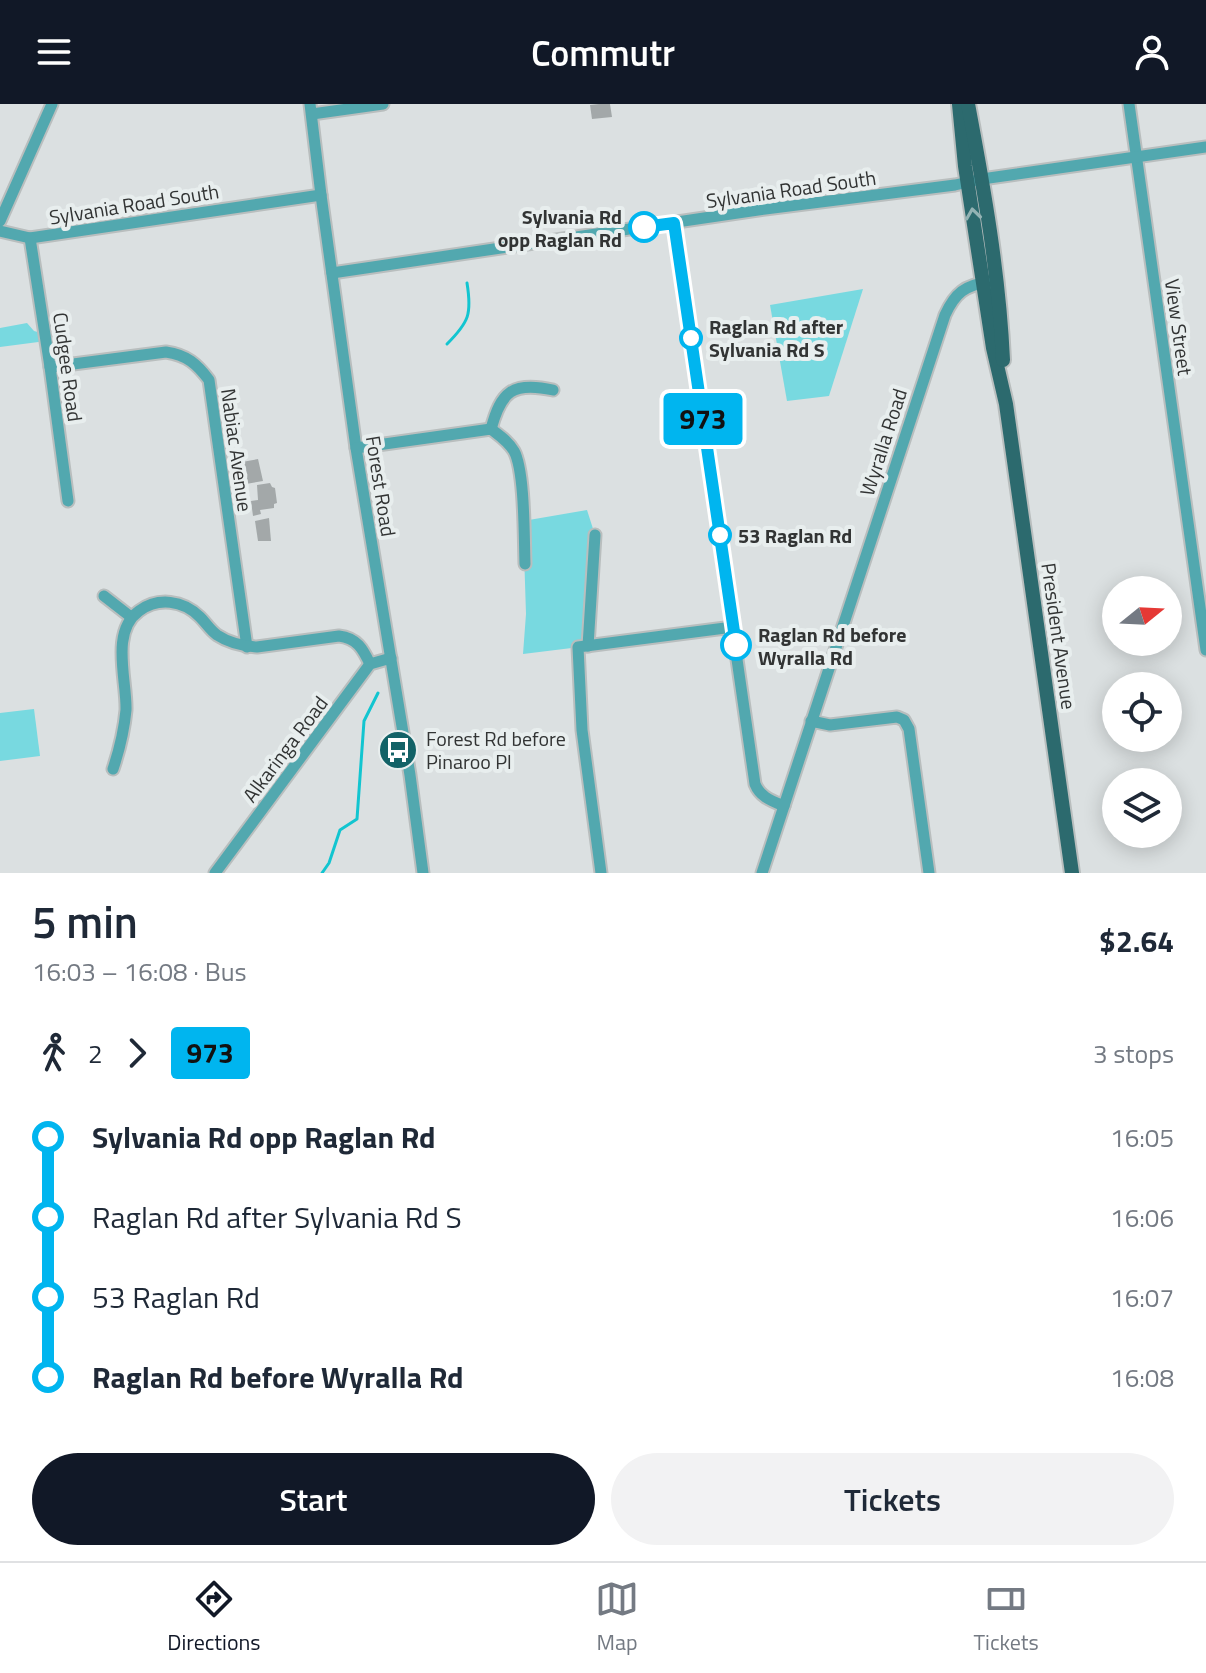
<!DOCTYPE html>
<meta charset="utf-8">
<style>
body{margin:0;font-family:"Titillium Web",sans-serif;background:#f2f2f3;color:#1f2937;height:100vh;display:flex;flex-direction:column;font-size:30px;white-space:nowrap}
*{box-sizing:border-box;margin:0}
p{font-size:26px;color:#747a83}
.icon{flex:none;width:44px;height:44px;fill:none;stroke:currentColor;stroke-width:2;stroke-linecap:round;stroke-linejoin:round}
.map{position:relative;height:769px;overflow:hidden}
.panel{display:flex;flex-direction:column;background:#fff;flex:1}
.panel>*{flex:none}
.badge{padding:0 16px;border-radius:6px;font-size:28px;line-height:52px}
.needle{width:52px;rotate:72deg}
.tools{position:absolute;left:1102px;top:472px;display:grid;gap:16px}
.tools a{display:grid;place-items:center;width:80px;height:80px;border-radius:50%;background:#fff;box-shadow:0 4px 20px #0003;font-size:40px}
.map>.badge{position:absolute;translate:-50% -50%;box-shadow:0 0 0 4px #fff}
.legs{display:flex;align-items:center;gap:12px;height:88px;padding:0 32px;font-size:26px}
.legs p{margin-inline-start:auto}
.overview{display:flex;align-items:center;justify-content:space-between;height:136px;padding:0 32px}
h1{font-size:44px;font-weight:600;line-height:60px}
.cta{display:flex;gap:16px;margin-top:auto;padding:16px 32px}
.cta a{flex:1;height:92px;border-radius:48px;background:#111827;color:#fff;font-size:32px;font-weight:600;line-height:92px;text-align:center}
.cta a+a{background:#f2f2f3;color:#1f2937}
ul{padding:0 32px;list-style:none}
li{display:flex;align-items:center;gap:28px;height:80px;font-size:30px}
li i{display:grid;place-items:center;width:12px;height:100%;margin:0 10px;background:currentColor}
li i::after{content:'';width:20px;height:20px;margin:-10px;border:6px solid;border-radius:50%;background:#fff}
li p{margin-inline-start:auto}
li:first-child i{background:linear-gradient(#0000 50%,currentColor 0)}
li:last-child i{background:linear-gradient(currentColor 50%,#0000 0)}
header{display:flex;justify-content:space-between;align-items:center;height:104px;padding:0 32px;background:#111827;color:#fff;font-size:36px;font-weight:600}
.dock{display:flex;justify-content:space-around;align-items:center;height:112px;border-top:2px solid #e0e1e3;background:#fff;font-size:22px;color:#747a83}
.dock a{display:grid;justify-items:center;gap:4px}
.dock .current{color:#111827}
.map>svg:first-child{display:block}
.green{fill:#78d9e0}
.lines{fill:none;stroke-linecap:round;stroke-linejoin:round}
.stream{stroke:#12c5d0;stroke-width:3}
.building{fill:#a3a8a9}
.minor-casing{stroke:#b9bebe;stroke-width:15}
.major-casing{stroke:#b9bebe;stroke-width:18}
.minor{stroke:#52a8af;stroke-width:11}
.major{stroke:#2c6a6e;stroke-width:14}
.oneway{stroke:#93b3b4}
.line-1-casing{stroke:#fff;stroke-width:18}
.line-1{stroke:#00b5ef;stroke-width:12}
.stop-1-dot{fill:#fff;stroke:#00b5ef;stroke-width:4}
.labels{text-anchor:middle;dominant-baseline:central;stroke-width:8;stroke-linejoin:round;paint-order:stroke}
.street-label{font-size:20px;fill:#323434;stroke:#e8eeee}
.stop-label{font-size:20px;font-weight:bold;fill:#323434;stroke:#e8eeee;text-anchor:start}
.poi-label{font-size:20px;fill:#323434;stroke:#e8eeee;text-anchor:start}
</style>
<header><svg class="icon" aria-label="menu" viewBox="0 0 24 24"><path d="M4 6h16M4 12h16M4 18h16"/></svg>Commutr<svg class="icon" aria-label="person" viewBox="0 0 24 24"><circle cx="12" cy="8" r="4"/><path d="M4 21q1-7 8-7t8 7"/></svg></header>
<div class="map">
<svg width="1206" height="769" viewBox="0 0 1206 769">
<rect width="100%" height="100%" fill="#dbe0e1"/>
<g class="green">
<polygon points="863,185 829,292 787,297 770,201"/>
<polygon points="27,219 34,227 45,230 46,237 0,243 0,224"/>
<polygon points="587,406 595,431 588,542 523,550 526,510 523,417"/>
<polygon points="34,605 40,652 0,657 0,609"/>
</g>
<g class="lines">
<g class="stream">
<path d="M 447,240 C 469,218 472,210 467,179"/>
<polyline points="322,769 329,759 340,726 357,715 364,617 378,589"/>
</g>
</g>
<g class="building">
<polygon points="599,0 610,0 612,13 592,15 590,1"/>
<polygon points="258,355 263,377 246,380 242,358"/>
<polygon points="270,379 272,383 275,384 277,399 274,400 274,404 260,406 261,410 253,412 251,397 258,396 257,381"/>
<polygon points="269,414 271,437 258,437 255,417"/>
</g>
<g class="lines">
<defs>
<g id="minor">
<polyline points="310,0 321,91 356,344 410,671 423,769"/>
<polyline points="1129,0 1206,546"/>
<polyline points="312,10 383,0"/>
<polyline points="0,117 52,0"/>
<path d="M 674,119 L 755,680 C 760,693 772,697 784,702"/>
<polyline points="0,127 30,134 321,91"/>
<polyline points="30,134 50,263 68,397"/>
<polyline points="332,169 758,106 955,81 982,75 1206,43"/>
<path d="M 50,263 L 166,248 C 187,251 197,260 209,276 L 247,543"/>
<path d="M 491,325 C 501,288 512,277 553,286"/>
<path d="M 356,344 L 491,325 C 500,332 508,337 514,347 C 525,367 524,434 525,460"/>
<polyline points="104,492 131,513"/>
<polyline points="588,542 595,431"/>
<polyline points="811,617 830,621 897,613 904,616 909,625 929,769"/>
<path d="M 113,665 C 120,644 124,628 126,606 C 127,576 110,528 139,507 C 158,493 183,496 200,513 C 206,519 210,526 217,531 C 229,539 242,542 257,543 L 339,532 C 357,534 363,545 370,560"/>
<polyline points="215,769 370,560 391,554"/>
<polyline points="601,769 582,626 578,543 733,523"/>
<path d="M 762,769 L 945,211 C 955,189 965,181 989,178"/>
</g>
<g id="major">
<polyline points="959,0 965,62 993,244 1006,300 1072,769"/>
<path d="M 968,0 C 984,85 999,169 1003,256"/>
</g>
</defs>
<use href="#minor" class="minor-casing"/>
<use href="#major" class="major-casing"/>
<use href="#minor" class="minor"/>
<use href="#major" class="major"/>
</g>
<defs><path id="oneway-chevron" d="M-2-3.5L2.5 0L-2 3.5" fill="none" stroke-width="1.6" stroke-linecap="round" stroke-linejoin="round" transform="scale(2)"/></defs>
<use class="oneway" href="#oneway-chevron" transform="translate(973 110) rotate(-98)"/>
<g class="lines">
<defs>
<polyline id="line-1" points="644,123 674,119 736,541"/>
</defs>
<use href="#line-1" class="line-1-casing"/>
<use href="#line-1" class="line-1"/>
</g>
<defs>
<symbol id="bus-disc" viewBox="-11 -11 22 22"><circle r="9.5" fill="#126267" stroke="#e8eeee"/><path d="M-5-6H5V4H4V6H2V4H-2V6H-4V4H-5ZM-3.5-4V0h7V-4ZM-3.5 1.2v1.5H-2V1.2ZM2 1.2v1.5H3.5V1.2Z" fill="#fff"/></symbol>
</defs>
<g fill-rule="evenodd">
<use href="#bus-disc" x="376" y="624" width="44" height="44"/>
</g>
<g class="stop-1-dot">
<circle cx="644" cy="123" r="14"/>
<circle cx="691" cy="234" r="10"/>
<circle cx="720" cy="431" r="10"/>
<circle cx="736" cy="541" r="14"/>
</g>
<g class="labels">
<g class="street-label">
<text transform="translate(791 85) rotate(-8)">Sylvania Road South</text>
<text transform="translate(134 100) rotate(-9)">Sylvania Road South</text>
<text transform="translate(1179 223) rotate(82)">View Street</text>
<text transform="translate(68 263) rotate(82)">Cudgee Road</text>
<text transform="translate(883 338) rotate(-72)">Wyralla Road</text>
<text transform="translate(237 346) rotate(82)">Nabiac Avenue</text>
<text transform="translate(381 382) rotate(81)">Forest Road</text>
<text transform="translate(1059 532) rotate(82)">President Avenue</text>
<text transform="translate(285 645) rotate(-53)">Alkaringa Road</text>
</g>
<g class="stop-label">
<text x="622" y="112" text-anchor="end">Sylvania Rd<tspan x="622" dy="23">opp Raglan Rd</tspan></text>
<text x="709" y="222">Raglan Rd after<tspan x="709" dy="23">Sylvania Rd S</tspan></text>
<text x="738" y="431">53 Raglan Rd</text>
<text x="758" y="530">Raglan Rd before<tspan x="758" dy="23">Wyralla Rd</tspan></text>
</g>
<g class="poi-label">
<text x="426" y="634">Forest Rd before<tspan x="426" dy="23">Pinaroo Pl</tspan></text>
</g>
</g>
</svg>
<div class="tools">
<a><svg class="needle" viewBox="-14 -14 28 28"><path d="M0-13l5 13h-10z" fill="#e53935"/><path d="M0 13l5-13h-10z" fill="#747a83"/></svg></a>
<a><svg class="icon" aria-label="locate" viewBox="0 0 24 24"><circle cx="12" cy="12" r="6"/><path d="M12 2v4M12 18v4M2 12h4M18 12h4"/></svg></a>
<a><svg class="icon" aria-label="layers" viewBox="0 0 24 24"><path d="M12 4l9 5-9 5-9-5zM3 14l9 5 9-5"/></svg></a>
</div>
<b class="badge" style="left:703px;top:315px;background:#00b5ef;color:#111">973</b>
</div>
<section class="panel">
<div class="overview"><div><h1>5 min</h1><p>16:03 – 16:08 · Bus</p></div><b>$2.64</b></div>
<div class="legs"><svg class="icon" aria-label="walk" viewBox="0 0 24 24"><circle cx="13" cy="4" r="2"/><path d="M13 8l-2 6 4 7M11 14l-3 7M7 12l3-4h3l4 4"/></svg>2<svg class="icon" aria-label="forward" viewBox="0 0 24 24"><path d="M9 5l7 7-7 7"/></svg><b class="badge" style="background:#00b5ef;color:#111">973</b><p>3 stops</p></div>
<ul>
<li><i style="color:#00b5ef"></i><b>Sylvania Rd opp Raglan Rd</b><p>16:05</p></li>
<li><i style="color:#00b5ef"></i><span>Raglan Rd after Sylvania Rd S</span><p>16:06</p></li>
<li><i style="color:#00b5ef"></i><span>53 Raglan Rd</span><p>16:07</p></li>
<li><i style="color:#00b5ef"></i><b>Raglan Rd before Wyralla Rd</b><p>16:08</p></li>
</ul>
<div class="cta"><a>Start</a><a>Tickets</a></div>
</section>
<nav class="dock">
<a class="current"><svg class="icon" aria-label="directions" viewBox="0 0 24 24"><path d="M12 3l9 9-9 9-9-9zM9 14v-3h6M13 9l2 2-2 2"/></svg>Directions</a>
<a><svg class="icon" aria-label="map" viewBox="0 0 24 24"><path d="M3 6l6-2 6 2 6-2v14l-6 2-6-2-6 2zM9 4v14M15 6v14"/></svg>Map</a>
<a><svg class="icon" aria-label="tickets" viewBox="0 0 24 24"><path d="M3 7h18v10H3zM15 7v10"/></svg>Tickets</a>
</nav>
